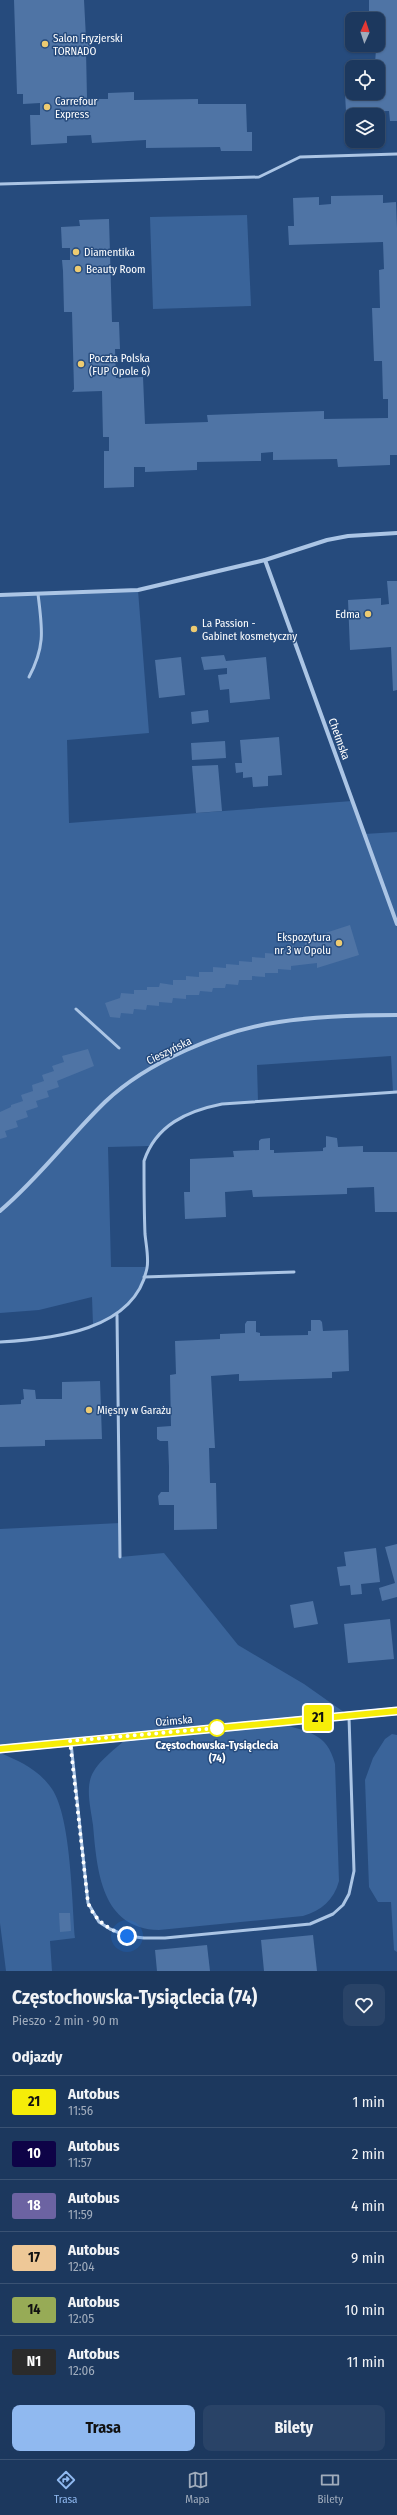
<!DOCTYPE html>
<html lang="pl">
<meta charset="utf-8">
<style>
body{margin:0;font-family:"Fira Sans Condensed",sans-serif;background:#294367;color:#f1f3f6;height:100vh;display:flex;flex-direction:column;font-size:15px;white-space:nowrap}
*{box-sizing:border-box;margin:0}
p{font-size:13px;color:#a0acbc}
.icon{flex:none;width:22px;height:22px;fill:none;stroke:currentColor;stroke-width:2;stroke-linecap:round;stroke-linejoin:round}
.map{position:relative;height:1971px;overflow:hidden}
.drawer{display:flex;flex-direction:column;background:#1c385e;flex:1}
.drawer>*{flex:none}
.badge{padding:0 8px;border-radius:3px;font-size:14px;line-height:26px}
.needle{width:26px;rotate:3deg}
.fabs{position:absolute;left:345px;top:12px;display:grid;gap:8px}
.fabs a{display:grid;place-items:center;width:40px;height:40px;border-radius:8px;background:#1c385e;box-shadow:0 1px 3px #0004,0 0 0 1px #3a5273;font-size:20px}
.you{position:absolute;width:20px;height:20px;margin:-10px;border:3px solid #fff;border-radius:50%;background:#1a73e8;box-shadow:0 0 0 6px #1a73e833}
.map>.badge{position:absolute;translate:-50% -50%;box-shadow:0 0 0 2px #fff}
h2{padding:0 12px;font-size:15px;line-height:36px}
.round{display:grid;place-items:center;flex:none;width:42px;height:42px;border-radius:8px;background:#294367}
.head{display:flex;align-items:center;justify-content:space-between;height:68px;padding:0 12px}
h1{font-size:19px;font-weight:700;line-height:30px}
.button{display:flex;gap:8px;margin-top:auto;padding:8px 12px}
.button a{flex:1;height:46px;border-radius:8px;background:#90b9f0;color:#111;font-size:16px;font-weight:700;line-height:46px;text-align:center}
.button a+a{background:#294367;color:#f1f3f6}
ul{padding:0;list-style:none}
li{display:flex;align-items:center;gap:12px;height:52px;padding:0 12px;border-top:1px solid #3a5273}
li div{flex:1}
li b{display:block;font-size:15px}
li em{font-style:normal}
li .badge{min-width:44px;font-weight:700;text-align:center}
.menu{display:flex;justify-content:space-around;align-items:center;height:56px;border-top:1px solid #3a5273;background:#1c385e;font-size:11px;color:#a0acbc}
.menu a{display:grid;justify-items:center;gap:2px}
.menu .on{color:#90b9f0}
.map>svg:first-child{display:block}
.green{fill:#3a649a}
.building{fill:#4f74a5;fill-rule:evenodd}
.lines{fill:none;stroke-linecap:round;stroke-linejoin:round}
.service{stroke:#abc5e5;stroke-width:3}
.minor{stroke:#abc5e5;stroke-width:4}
.secondary{stroke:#d4e2f5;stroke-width:8}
.line-casing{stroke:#fff;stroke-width:9}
.line{stroke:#f6ed08;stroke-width:6}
.walk{stroke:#fff;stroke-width:4;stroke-dasharray:0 7.2}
.poi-dot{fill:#edcb71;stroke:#264b7d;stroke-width:1.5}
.stop-dot{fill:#fff;stroke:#f6ed08;stroke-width:2}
.labels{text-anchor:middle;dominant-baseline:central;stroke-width:3;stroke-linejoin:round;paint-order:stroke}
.poi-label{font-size:11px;fill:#fff;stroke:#264b7d;text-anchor:start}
.street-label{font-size:11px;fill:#fff;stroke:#264b7d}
.stop-label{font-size:11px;font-weight:bold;fill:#fff;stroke:#264b7d}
</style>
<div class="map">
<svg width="397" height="1971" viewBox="0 0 397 1971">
<rect width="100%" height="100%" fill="#264b7d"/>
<g class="green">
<polygon points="247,215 251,306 153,309 150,217"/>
<path d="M 138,590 L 149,733 L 67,740 L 69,823 L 352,801 L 364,834 L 397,832 L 397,1092 L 393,1092 L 391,1056 L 257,1065 L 258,1101 C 211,1105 179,1106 149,1146 L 108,1147 L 111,1267 L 147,1267 C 139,1294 122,1318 93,1325 L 92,1297 L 39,1310 L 0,1313 L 0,595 Z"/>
<path d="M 120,1523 L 120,1557 L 164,1553 L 238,1645 L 304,1684 L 348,1715 L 279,1723 C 307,1732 327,1732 335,1764 L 339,1881 C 334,1900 321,1911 303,1916 L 159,1930 C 101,1929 97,1870 93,1825 C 91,1810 86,1791 91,1777 C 97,1761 117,1748 128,1737 L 0,1749 L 0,1529 Z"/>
<polygon points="392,1734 397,1735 397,1952 394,1950 391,1902 378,1902 369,1887 365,1780 373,1758 385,1739"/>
<path d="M 0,1753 C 20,1761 39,1770 52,1789 C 71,1817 72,1902 75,1938 L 50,1941 L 52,1971 L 6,1971 L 0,1923 Z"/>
</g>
<g class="building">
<polygon points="14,0 84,0 86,38 89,38 90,50 86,50 87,99 108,99 108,93 134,92 134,100 198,99 198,104 246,104 247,132 252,132 252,151 221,151 220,147 146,148 146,140 92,143 91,135 67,136 67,143 31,145 30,115 40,115 40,103 23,104 23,94 17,94"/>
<path d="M 369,0 L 397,0 L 397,121 L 390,121 L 389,111 L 346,112 L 345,93 L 351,93 L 349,65 L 375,64 L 378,19 L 369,19 ZM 352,67 L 378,67 L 378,93 L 352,93 Z"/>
<polygon points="383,195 383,203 396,202 397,228 397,455 390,455 390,465 338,467 337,459 273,460 273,452 261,453 261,461 197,462 197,470 145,472 145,467 134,467 134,487 104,488 104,451 109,451 109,437 103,437 102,391 72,392 74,389 72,312 64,312 63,271 62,260 70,260 70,248 62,248 61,227 80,226 79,220 109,219 112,322 119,322 120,349 115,349 116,378 143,377 145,424 208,422 207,415 293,412 324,411 324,419 388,418 388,399 383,399 382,361 374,361 372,308 380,308 379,270 384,269 383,242 289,245 288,226 294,226 293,198 319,197 319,205 331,204 331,196"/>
<polygon points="387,581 397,581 397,690 393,691 391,647 350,650 348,600 381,598 381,605 389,604"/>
<polygon points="224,655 226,661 266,657 270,699 230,703 229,689 220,690 218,675 227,674 227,668 204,670 201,657"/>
<polygon points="181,657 185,695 159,698 155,660"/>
<polygon points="208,710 209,722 192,724 191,712"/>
<polygon points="279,737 282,775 268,776 268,786 253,787 252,777 243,778 243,772 236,773 235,763 242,763 240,740"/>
<polygon points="225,741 226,758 192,760 191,743"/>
<polygon points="218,765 222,811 196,813 192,766"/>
<polygon points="350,925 359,955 317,968 317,963 291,966 291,970 278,969 278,973 265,973 265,977 252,976 252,980 239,980 238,985 226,984 225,988 213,988 212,992 200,991 199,995 186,995 186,999 173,998 172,1003 159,1002 159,1006 147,1005 146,1010 134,1009 133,1014 121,1013 120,1018 110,1017 105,1003 120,998 121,993 134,994 134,990 147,990 147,987 159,987 160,983 173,985 173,980 186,980 186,976 199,977 199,972 213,972 213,967 226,968 226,964 239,965 239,961 252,962 252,957 265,958 265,953 278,954 278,950 292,951 292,946 305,946 305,942 318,942 319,935"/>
<polygon points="88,1049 94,1066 57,1081 59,1087 47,1091 49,1097 36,1101 38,1107 26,1111 28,1117 16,1121 18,1127 5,1131 7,1137 0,1139 0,1112 11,1107 11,1105 23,1101 21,1095 33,1091 32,1085 44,1081 42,1075 54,1071 52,1066 64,1062 62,1056"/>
<polygon points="326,1136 337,1138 338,1147 363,1146 363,1152 397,1152 397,1212 375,1212 374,1187 347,1188 347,1194 253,1197 252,1190 225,1192 226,1217 185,1219 184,1192 190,1192 190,1159 234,1157 233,1151 259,1150 259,1141 261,1139 270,1138 270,1150 274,1150 274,1153 323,1151 323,1148 326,1147"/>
<polygon points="311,1320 320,1320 322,1322 323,1331 348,1330 349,1371 332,1372 332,1378 239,1381 239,1374 211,1376 215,1448 209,1448 210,1483 216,1483 217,1529 174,1530 174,1505 159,1505 158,1496 161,1492 169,1492 169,1467 168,1441 160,1441 157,1439 157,1427 171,1426 170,1375 176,1374 175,1341 220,1339 220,1334 245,1333 245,1324 247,1321 256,1321 256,1332 260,1333 260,1336 308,1335 308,1331 311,1331"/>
<polygon points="100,1381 102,1439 45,1440 45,1446 0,1447 0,1405 21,1404 21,1400 24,1399 23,1389 35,1390 36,1399 62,1399 62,1382"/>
<polygon points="397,1544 397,1597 382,1601 379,1588 395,1583 385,1547"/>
<polygon points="376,1548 380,1582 361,1584 362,1594 351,1595 350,1585 340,1586 337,1567 346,1566 344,1552"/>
<polygon points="313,1601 318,1624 294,1628 290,1605"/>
<polygon points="390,1619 394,1659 348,1663 344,1624"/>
<polygon points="59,1913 70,1913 71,1931 60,1932"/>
<polygon points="313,1935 317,1971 264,1971 261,1940"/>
<polygon points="207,1945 210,1971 157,1971 155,1950"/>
</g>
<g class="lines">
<g class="service">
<polyline points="0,184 259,177 300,157 397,154"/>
<path d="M 29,677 C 46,645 42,628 38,594"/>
<polyline points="76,1009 119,1048"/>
<polyline points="144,1277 294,1272"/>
<polyline points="117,1315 120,1557"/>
<path d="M 0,1342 C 52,1339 135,1331 147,1268 C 149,1258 146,1245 145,1234 C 144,1210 144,1185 144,1161 C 156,1125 187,1111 222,1104 L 397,1092"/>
<polyline points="71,1743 88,1903 99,1922 110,1929 127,1936 144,1938 165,1938 310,1924 333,1914 343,1905 349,1894 354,1871 349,1717"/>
</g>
<g class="minor">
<polyline points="265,560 397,924"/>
<polyline points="0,595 138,590 265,560 327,540 348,536 397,533"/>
<path d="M 0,1211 C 39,1178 69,1137 105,1102 C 147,1062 222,1030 279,1022 C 318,1016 357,1015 397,1015"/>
</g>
<polyline class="secondary" points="0,1749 397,1711"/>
</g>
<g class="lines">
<defs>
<polyline id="line" points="0,1749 397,1711"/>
</defs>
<use href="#line" class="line-casing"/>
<use href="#line" class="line"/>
<path class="walk" d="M 127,1936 C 108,1929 96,1922 88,1903 L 70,1741 L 217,1728"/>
</g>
<g class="poi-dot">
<circle cx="45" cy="44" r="4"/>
<circle cx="47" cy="107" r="4"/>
<circle cx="76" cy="252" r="4"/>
<circle cx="78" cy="269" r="4"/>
<circle cx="81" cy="364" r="4"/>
<circle cx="368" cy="614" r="4"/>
<circle cx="194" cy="629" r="4"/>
<circle cx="339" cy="943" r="4"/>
<circle cx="89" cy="1410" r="4"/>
</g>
<circle class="stop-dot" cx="217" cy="1728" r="8"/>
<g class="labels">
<g class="poi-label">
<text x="53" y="38">Salon Fryzjerski<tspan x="53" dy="13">TORNADO</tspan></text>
<text x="55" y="101">Carrefour<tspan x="55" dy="13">Express</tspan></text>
<text x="84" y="252">Diamentika</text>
<text x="86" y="269">Beauty Room</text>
<text x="89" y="358">Poczta Polska<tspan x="89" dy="13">(FUP Opole 6)</tspan></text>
<text x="360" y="614" text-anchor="end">Edma</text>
<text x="202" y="623">La Passion -<tspan x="202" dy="13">Gabinet kosmetyczny</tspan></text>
<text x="331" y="937" text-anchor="end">Ekspozytura<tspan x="331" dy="13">nr 3 w Opolu</tspan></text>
<text x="97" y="1410">Mięsny w Garażu</text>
</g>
<g class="street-label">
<text transform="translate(339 739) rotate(70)">Chełmska</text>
<text transform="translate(169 1051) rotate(-26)">Cieszyńska</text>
<text transform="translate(174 1721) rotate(-5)">Ozimska</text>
</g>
<g class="stop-label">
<text x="217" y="1745">Częstochowska-Tysiąclecia<tspan x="217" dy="13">(74)</tspan></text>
</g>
</g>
</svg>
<div class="fabs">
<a><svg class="needle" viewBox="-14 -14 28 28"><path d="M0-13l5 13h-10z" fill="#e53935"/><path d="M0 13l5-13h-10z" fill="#a0acbc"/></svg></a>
<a><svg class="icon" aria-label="locate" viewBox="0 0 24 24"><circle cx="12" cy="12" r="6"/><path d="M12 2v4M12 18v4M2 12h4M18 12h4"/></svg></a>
<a><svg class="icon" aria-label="layers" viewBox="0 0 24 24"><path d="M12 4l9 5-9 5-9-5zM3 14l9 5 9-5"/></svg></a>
</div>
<div class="you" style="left:127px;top:1936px"></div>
<b class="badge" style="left:318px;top:1718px;background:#f6ed08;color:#111">21</b>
</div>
<section class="drawer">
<div class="head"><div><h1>Częstochowska-Tysiąclecia (74)</h1><p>Pieszo · 2 min · 90 m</p></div><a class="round"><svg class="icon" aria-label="heart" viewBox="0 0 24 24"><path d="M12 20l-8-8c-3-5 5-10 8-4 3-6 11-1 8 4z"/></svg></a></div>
<h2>Odjazdy</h2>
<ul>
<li><span class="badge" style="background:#f6ed08;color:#111">21</span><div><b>Autobus</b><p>11:56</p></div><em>1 min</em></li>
<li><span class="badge" style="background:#0e0347;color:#fff">10</span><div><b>Autobus</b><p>11:57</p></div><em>2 min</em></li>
<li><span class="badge" style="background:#6c63a2;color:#fff">18</span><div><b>Autobus</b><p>11:59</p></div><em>4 min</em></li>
<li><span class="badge" style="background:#eec897;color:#111">17</span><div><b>Autobus</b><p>12:04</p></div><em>9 min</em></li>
<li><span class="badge" style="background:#97ab56;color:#111">14</span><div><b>Autobus</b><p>12:05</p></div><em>10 min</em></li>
<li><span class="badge" style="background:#2b2b2b;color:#fff">N1</span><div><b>Autobus</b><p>12:06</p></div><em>11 min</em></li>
</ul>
<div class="button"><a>Trasa</a><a>Bilety</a></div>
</section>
<nav class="menu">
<a class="on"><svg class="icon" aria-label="directions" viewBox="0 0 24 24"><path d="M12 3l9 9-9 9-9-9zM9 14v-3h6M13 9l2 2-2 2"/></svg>Trasa</a>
<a><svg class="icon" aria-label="map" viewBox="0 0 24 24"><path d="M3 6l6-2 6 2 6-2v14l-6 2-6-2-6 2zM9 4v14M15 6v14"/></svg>Mapa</a>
<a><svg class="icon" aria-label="tickets" viewBox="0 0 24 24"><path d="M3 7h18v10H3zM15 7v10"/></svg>Bilety</a>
</nav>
